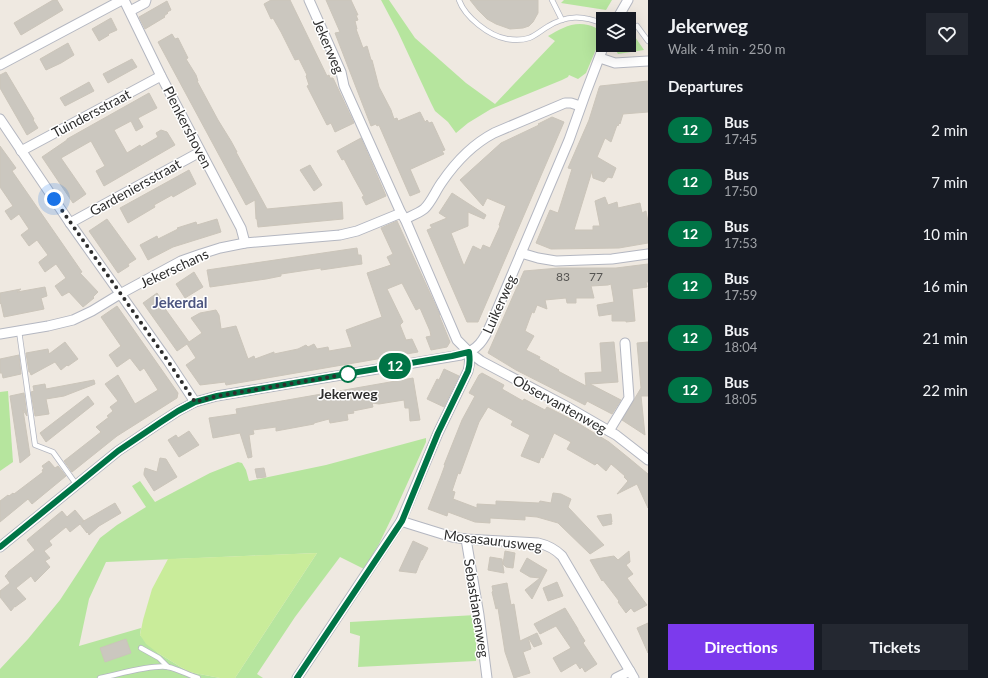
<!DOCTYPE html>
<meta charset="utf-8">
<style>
body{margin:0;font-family:Lato,sans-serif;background:#242831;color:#f1f3f6;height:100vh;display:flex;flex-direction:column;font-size:15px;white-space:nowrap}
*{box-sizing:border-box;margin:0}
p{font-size:13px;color:#9ea1a6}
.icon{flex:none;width:22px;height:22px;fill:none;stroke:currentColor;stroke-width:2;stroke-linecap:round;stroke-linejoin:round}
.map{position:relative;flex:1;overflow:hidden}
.side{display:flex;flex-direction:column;background:#171b24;width:340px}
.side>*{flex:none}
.badge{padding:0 8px;border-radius:13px;font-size:14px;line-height:26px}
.fabs{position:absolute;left:596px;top:12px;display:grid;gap:8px}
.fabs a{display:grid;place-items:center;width:40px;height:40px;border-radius:0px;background:#171b24;box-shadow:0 4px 16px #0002;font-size:20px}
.you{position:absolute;width:20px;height:20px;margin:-10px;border:3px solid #fff;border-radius:50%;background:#1a73e8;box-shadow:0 0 0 6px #1a73e833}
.map>.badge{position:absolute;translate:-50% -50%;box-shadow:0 0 0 2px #fff}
h2{padding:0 20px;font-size:15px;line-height:36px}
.round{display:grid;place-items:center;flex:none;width:42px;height:42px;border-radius:0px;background:#242831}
.summary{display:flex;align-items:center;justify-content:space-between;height:68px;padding:0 20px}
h1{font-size:19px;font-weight:700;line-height:30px}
.button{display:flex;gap:8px;margin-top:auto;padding:8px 20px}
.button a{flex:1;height:46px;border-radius:0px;background:#7c3aed;color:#fff;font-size:16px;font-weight:700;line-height:46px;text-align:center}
.button a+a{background:#242831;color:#f1f3f6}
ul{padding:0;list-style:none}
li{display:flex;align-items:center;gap:12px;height:52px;padding:0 20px}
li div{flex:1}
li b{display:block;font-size:15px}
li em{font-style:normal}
li .badge{min-width:44px;font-weight:700;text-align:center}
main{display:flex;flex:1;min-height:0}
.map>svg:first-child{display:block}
.green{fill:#b6e59e}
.pitch{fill:#c9ec9a}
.building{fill:#cbc7bf;stroke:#cbc5ba}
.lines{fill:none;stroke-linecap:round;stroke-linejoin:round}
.service-casing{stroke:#b4b7c1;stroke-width:6}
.minor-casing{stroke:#b4b7c1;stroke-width:11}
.service{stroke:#fff;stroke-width:4.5}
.minor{stroke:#fff;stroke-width:9}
.line-casing{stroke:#fff;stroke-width:9}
.line{stroke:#007446;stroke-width:6}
.walk{stroke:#2e2e2e;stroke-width:4;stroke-dasharray:0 7.2}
.stop-dot{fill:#fff;stroke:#007446;stroke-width:2}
.labels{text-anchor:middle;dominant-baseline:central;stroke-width:3;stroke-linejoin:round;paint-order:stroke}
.number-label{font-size:12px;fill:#555452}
.street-label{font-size:14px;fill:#2e2e2e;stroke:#fff}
.stop-label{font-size:14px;font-weight:bold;fill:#2e2e2e;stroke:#fff}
.neighbourhood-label{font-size:15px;font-weight:bold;fill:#4d5680;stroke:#fff}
</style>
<main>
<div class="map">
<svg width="648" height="678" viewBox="0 0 648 678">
<rect width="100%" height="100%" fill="#efe9e1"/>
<g class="green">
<path d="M 381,0 L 389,0 L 415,38 L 466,83 L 495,104 L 555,41 L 548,36 C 560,29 573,21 588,25 C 593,26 598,29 603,32 L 603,33 L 586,73 L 578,79 L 569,75 L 568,77 L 562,80 L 491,109 L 468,123 L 456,133 L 448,122 L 435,111 L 431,103 L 398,32 Z"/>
<polygon points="564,0 612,0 606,10 561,3"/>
<polygon points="629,28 644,50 618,54 615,49 617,45 629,45"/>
<polygon points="8,391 13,462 0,471 0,392"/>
<polygon points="426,438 426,442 394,513 379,544 364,569 340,557 295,617 257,674 263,678 235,678 317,553 106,562 89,599 79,646 141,628 140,635 158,653 189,672 220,678 0,678 0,669 28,639 60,600 81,568 100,538 117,525 146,507 132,486 140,481 155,502 210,473 238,462 242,463 246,470 249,481 326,465"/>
<polygon points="476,615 476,661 358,667 360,636 350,633 350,622"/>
</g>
<polygon class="pitch" points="317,553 235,678 220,678 189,672 158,653 146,644 140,635 143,620 152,589 168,559"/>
<g class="building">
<polygon points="53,0 57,0 63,10 21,35 14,23"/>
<polygon points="271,0 290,0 327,76 329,75 330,78 333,78 354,123 335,132 331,123 327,125 307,86 309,85 306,76 307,75 299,59 295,60 281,32 273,18 271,19 264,4"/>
<polygon points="326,0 351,0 358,15 356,15 358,20 355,21 357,29 356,29 363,48 367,46 371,60 372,60 379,87 391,110 394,119 397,118 398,121 420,112 425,122 427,120 429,123 432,122 445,150 442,151 444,154 411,169 410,169 420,192 410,196 379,125 377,126 376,124 371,126 335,33 340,32"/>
<polygon points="470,0 538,0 538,13 533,22 529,26 523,28 510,29 496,24 487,19 478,10"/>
<polygon points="167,1 171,10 167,12 168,13 164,16 165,17 145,29 139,17"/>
<polygon points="111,18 117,30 108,34 109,35 99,41 92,29"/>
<polygon points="172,34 175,39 178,38 188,58 186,59 196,75 198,81 197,81 218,120 231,141 237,152 236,152 267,209 342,202 343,219 258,227 257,219 256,219 255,200 246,205 158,42"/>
<polygon points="68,43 74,55 61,63 46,70 40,59"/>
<polygon points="132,59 137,67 108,83 103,74"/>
<polygon points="6,72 34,119 33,120 38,128 27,135 0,88 0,75"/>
<polygon points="648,81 648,112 623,114 620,124 619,123 618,126 617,125 611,142 605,138 597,157 616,168 612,178 608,177 604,182 593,178 592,171 574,230 593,230 593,226 600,226 595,201 605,197 608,205 617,202 618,208 640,203 642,213 646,211 648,222 648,243 619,248 551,249 536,243 550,210 558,213 572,169 568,168 589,120 599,88 600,86"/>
<polygon points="89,82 94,91 65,106 60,98"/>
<polygon points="149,93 157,108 138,118 143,127 136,131 131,121 114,130 127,153 140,145 141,147 158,137 156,133 161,130 167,132 175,145 104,186 96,171 105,166 91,141 61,158 86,194 73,203 42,157 67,140 67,139"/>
<polygon points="552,117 564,122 478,322 467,322 427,230 432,228 430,225 447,218 439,213 452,193 486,215 484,219 468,212 468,226 451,233 464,266 473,246 481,250 483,245 490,248 500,226 499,225 506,206 487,198 483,206 460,180 501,143 539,125 538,124"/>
<polygon points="361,138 386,196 366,205 362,197 364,196 354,178 344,159 342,160 337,151"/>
<polygon points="0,146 16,168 12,171 82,272 80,273 98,292 93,297 94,298 83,307 69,292 62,296 55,286 66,278 56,264 45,272 39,263 39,262 48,255 37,240 29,246 21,235 29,229 19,214 11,220 5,211 13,206 0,187"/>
<polygon points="310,165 322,185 314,191 300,170"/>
<polygon points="189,170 196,184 173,197 172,195 154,205 155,207 128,223 120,208"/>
<polygon points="107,219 136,259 128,264 129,266 118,273 89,231"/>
<polygon points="217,219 221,232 173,247 148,260 140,245 157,236 158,239 178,229 177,228 196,222 197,225"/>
<polygon points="397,221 440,315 439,315 450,342 447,347 431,350 426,337 431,336 430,331 420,308 416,310 402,283 387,289 403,322 400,325 406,340 412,339 418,352 226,385 225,382 200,385 186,365 196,358 187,344 177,351 143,303 157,293 163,302 161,303 189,342 202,333 191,318 200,313 216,310 219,315 221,329 236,326 248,359 254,356 255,359 274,352 274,354 298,349 306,345 308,347 314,344 317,349 328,347 329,351 352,347 346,330 368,322 382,317 367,273 391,265 387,257 393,254 381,228"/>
<polygon points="357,248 358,255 361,255 362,264 321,270 321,268 281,274 281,276 266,279 210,287 207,270"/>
<polygon points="648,264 648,282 646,282 647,287 632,289 635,321 626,322 626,321 612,321 612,314 599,316 597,305 614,302 611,284 608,285 591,286 594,298 576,298 576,303 567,303 566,298 545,300 547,309 537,305 534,313 532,312 525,331 534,336 526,350 540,357 539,359 559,370 558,371 586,386 585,373 602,372 600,343 614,342 618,382 590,384 621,400 612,414 587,401 585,405 516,370 488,353 524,271 559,268 616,268"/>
<polygon points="194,272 203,287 185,298 176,284"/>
<polygon points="45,287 47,296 41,298 44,309 4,317 1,303 0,304 0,293 21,289 17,292"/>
<polygon points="117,306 178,393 177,398 117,436 72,472 64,461 101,432 96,427 109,417 107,416 113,411 110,407 118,401 105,384 118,375 135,404 158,390 144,368 140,371 130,358 117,367 109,355 121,346 101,317"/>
<polygon points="65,342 78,359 68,366 67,365 61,370 55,362 31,375 30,372 29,372 26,353 48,349 49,354"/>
<polygon points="648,342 648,396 641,396 645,435 622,420 641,388 637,343"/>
<polygon points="19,355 21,374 3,378 2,373 0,373 0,359"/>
<polygon points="444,369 459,376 444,407 427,399 437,379 439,380"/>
<polygon points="482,373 504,385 502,389 523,401 524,399 545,410 547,407 571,419 609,442 630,459 648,474 648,508 637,484 617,494 628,481 624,477 625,476 611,464 606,471 597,463 595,465 567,449 571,442 554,433 543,458 541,457 539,463 521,456 530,435 511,425 513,421 488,407 479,422 460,474 458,473 452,491 455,492 453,499 477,508 477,504 496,505 496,501 539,503 540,501 551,503 553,493 561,494 571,499 568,507 604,545 590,554 558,523 537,517 525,516 525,520 490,518 490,523 475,522 448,512 447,516 428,509 441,476 445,465 444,465 462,420 475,396 469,393 479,375"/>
<polygon points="413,378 420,420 410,421 409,408 405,408 404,400 379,404 372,403 373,407 353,411 354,413 347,414 348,420 330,423 329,419 314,423 314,424 276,431 276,427 253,430 254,434 249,435 252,457 248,458 240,433 213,438 209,418 237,414 236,409"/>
<polygon points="94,380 95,384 64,396 46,399 49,414 35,416 31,392 34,391 33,386 45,384 46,389"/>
<polygon points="24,393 27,416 23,410 30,455 20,463 10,396"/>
<polygon points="88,396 94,404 46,442 40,433"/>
<polygon points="189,431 199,445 179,457 168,440 176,435 178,438"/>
<polygon points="160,458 166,459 177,477 154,491 144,475 144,473 145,468 157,472"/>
<polygon points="49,461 55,468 58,466 66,476 32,504 28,499 0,522 0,501 8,495 9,496 13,493 14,494 43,472 42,470 44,469 42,466"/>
<polygon points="264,468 266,477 257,478 255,469"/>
<polygon points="115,503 121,513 99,526 89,535 88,532 87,533 80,524 70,532 66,527 49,541 52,545 44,551 50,558 45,561 50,567 35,582 31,576 16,588 26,599 15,607 15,606 11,611 0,597 0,591 10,583 5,576 8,573 8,572 35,550 27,540 62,511 67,517 75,510 84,521 82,522"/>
<polygon points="611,514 612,522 611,522 612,524 603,526 597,516"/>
<polygon points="413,541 428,548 422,560 421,560 416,573 399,571"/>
<polygon points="505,551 515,553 513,568 506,567 503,564"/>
<polygon points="629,551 630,562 626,565 633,574 627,578 647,605 634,612 631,608 626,613 618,602 619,601 603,580 602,581 590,560 614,556 618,560"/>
<polygon points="490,557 502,559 504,573 488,570"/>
<polygon points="527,558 547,570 532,599 525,590 540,578 530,577 520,571"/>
<polygon points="557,582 563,596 548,601 543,588"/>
<polygon points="507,583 511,605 514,604 520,641 537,633 542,644 534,647 528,637 531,649 523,652 530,673 514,678 505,652 498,608 496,609 492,592 493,591 492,586"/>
<polygon points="565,608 578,629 578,630 585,641 583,643 597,664 585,672 582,667 580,669 576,663 561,672 553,658 571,648 556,626 540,634 534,624"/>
<polygon points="648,623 648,653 637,628"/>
<polygon points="126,639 131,653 105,662 100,648"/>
</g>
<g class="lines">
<defs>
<g id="service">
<path d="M 459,0 C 465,17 489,36 507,39 C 514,40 523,40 529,38 C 535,36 542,30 547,27 C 566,15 583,15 603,24"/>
<polyline points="552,0 562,20"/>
<polyline points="637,26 648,41"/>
<polyline points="19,331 35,445 53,452 76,484"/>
<polyline points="141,648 159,658 168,667"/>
<path d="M 100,678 C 116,675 153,664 168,667 C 178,669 188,675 198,678"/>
</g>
<g id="minor">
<polyline points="124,0 161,76 241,228 245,243"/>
<polyline points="309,0 341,72 344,86 401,213 405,219 457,340 469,352 481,361 564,405 609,431 616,435 648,460"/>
<polyline points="130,11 145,3 146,0"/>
<polyline points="617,19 628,0"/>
<polyline points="600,58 615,63 648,61"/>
<polyline points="0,65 122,0"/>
<polyline points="0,119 70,223 168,361 195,402"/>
<polyline points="21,151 161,76"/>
<path d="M 405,219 C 411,216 419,213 424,209 C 431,203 436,190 442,182 C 455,163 473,144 494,133 L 565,103 L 571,103 L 580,106"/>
<polyline points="70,223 200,152"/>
<polyline points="521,253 538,258 556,261 612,259 648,254"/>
<polyline points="0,334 48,326 73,320 92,311 120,294 181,261 201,254 220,248 245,243 340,235 357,231 401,213"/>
<polyline points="609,431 629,398 625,343"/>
<path d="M 401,521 L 410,524 L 452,537 L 466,539 L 538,543 C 547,545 555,549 562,556 L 634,678"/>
<polyline points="466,539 479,615 487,678"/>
<path d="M 0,547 L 118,451 L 161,422 L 178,411 L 195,402 L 217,396 L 461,355 C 478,350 484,340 491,324 L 569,140 L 585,95 L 604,45"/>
<path d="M 297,678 L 401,521 L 438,433 L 468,371 C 470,364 470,359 469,352"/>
<polyline points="616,678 630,671"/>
</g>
</defs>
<use href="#service" class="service-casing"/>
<use href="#minor" class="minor-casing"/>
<use href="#service" class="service"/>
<use href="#minor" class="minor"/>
</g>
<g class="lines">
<defs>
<path id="line" d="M 0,547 L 118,451 L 161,422 L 178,411 L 195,402 L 217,396 L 452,356 L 469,352 C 470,359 470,365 468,371 L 438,433 L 402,521 L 297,678"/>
</defs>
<use href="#line" class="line-casing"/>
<use href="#line" class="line"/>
<polyline class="walk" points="54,199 168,361 195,402 217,396 348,374"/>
</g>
<circle class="stop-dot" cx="348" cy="374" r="8"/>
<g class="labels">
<g class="number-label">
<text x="563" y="276">83</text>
<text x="596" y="276">77</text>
</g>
<g class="street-label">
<text transform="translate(329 46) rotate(67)">Jekerweg</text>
<text transform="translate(91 113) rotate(-28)">Tuindersstraat</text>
<text transform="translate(188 127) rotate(63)">Plenkershoven</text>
<text transform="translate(135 187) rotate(-29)">Gardeniersstraat</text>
<text transform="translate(174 268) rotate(-25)">Jekerschans</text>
<text transform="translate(499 304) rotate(-66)">Luikerweg</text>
<text transform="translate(560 404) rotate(29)">Observantenweg</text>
<text transform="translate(493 540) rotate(7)">Mosasaurusweg</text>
<text transform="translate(477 608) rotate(81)">Sebastianenweg</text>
</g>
<g class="stop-label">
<text x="348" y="393">Jekerweg</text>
</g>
<g class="neighbourhood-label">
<text x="180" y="302">Jekerdal</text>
</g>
</g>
</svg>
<div class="fabs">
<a><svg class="icon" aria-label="layers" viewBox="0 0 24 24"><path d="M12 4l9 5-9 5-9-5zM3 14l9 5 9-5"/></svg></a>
</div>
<div class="you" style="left:54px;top:199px"></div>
<b class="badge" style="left:395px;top:366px;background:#007446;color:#fff">12</b>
</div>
<section class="side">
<div class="summary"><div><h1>Jekerweg</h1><p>Walk · 4 min · 250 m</p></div><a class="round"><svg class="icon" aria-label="heart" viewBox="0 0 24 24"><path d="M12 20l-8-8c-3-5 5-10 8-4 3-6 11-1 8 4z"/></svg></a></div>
<h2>Departures</h2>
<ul>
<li><span class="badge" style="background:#007446;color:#fff">12</span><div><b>Bus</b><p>17:45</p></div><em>2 min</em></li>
<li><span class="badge" style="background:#007446;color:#fff">12</span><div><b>Bus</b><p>17:50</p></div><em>7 min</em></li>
<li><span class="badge" style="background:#007446;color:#fff">12</span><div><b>Bus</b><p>17:53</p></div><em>10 min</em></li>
<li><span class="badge" style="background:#007446;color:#fff">12</span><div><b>Bus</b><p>17:59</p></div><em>16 min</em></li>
<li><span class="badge" style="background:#007446;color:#fff">12</span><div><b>Bus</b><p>18:04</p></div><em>21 min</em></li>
<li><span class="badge" style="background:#007446;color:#fff">12</span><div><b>Bus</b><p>18:05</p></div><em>22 min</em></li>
</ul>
<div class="button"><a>Directions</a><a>Tickets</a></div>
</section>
</main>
